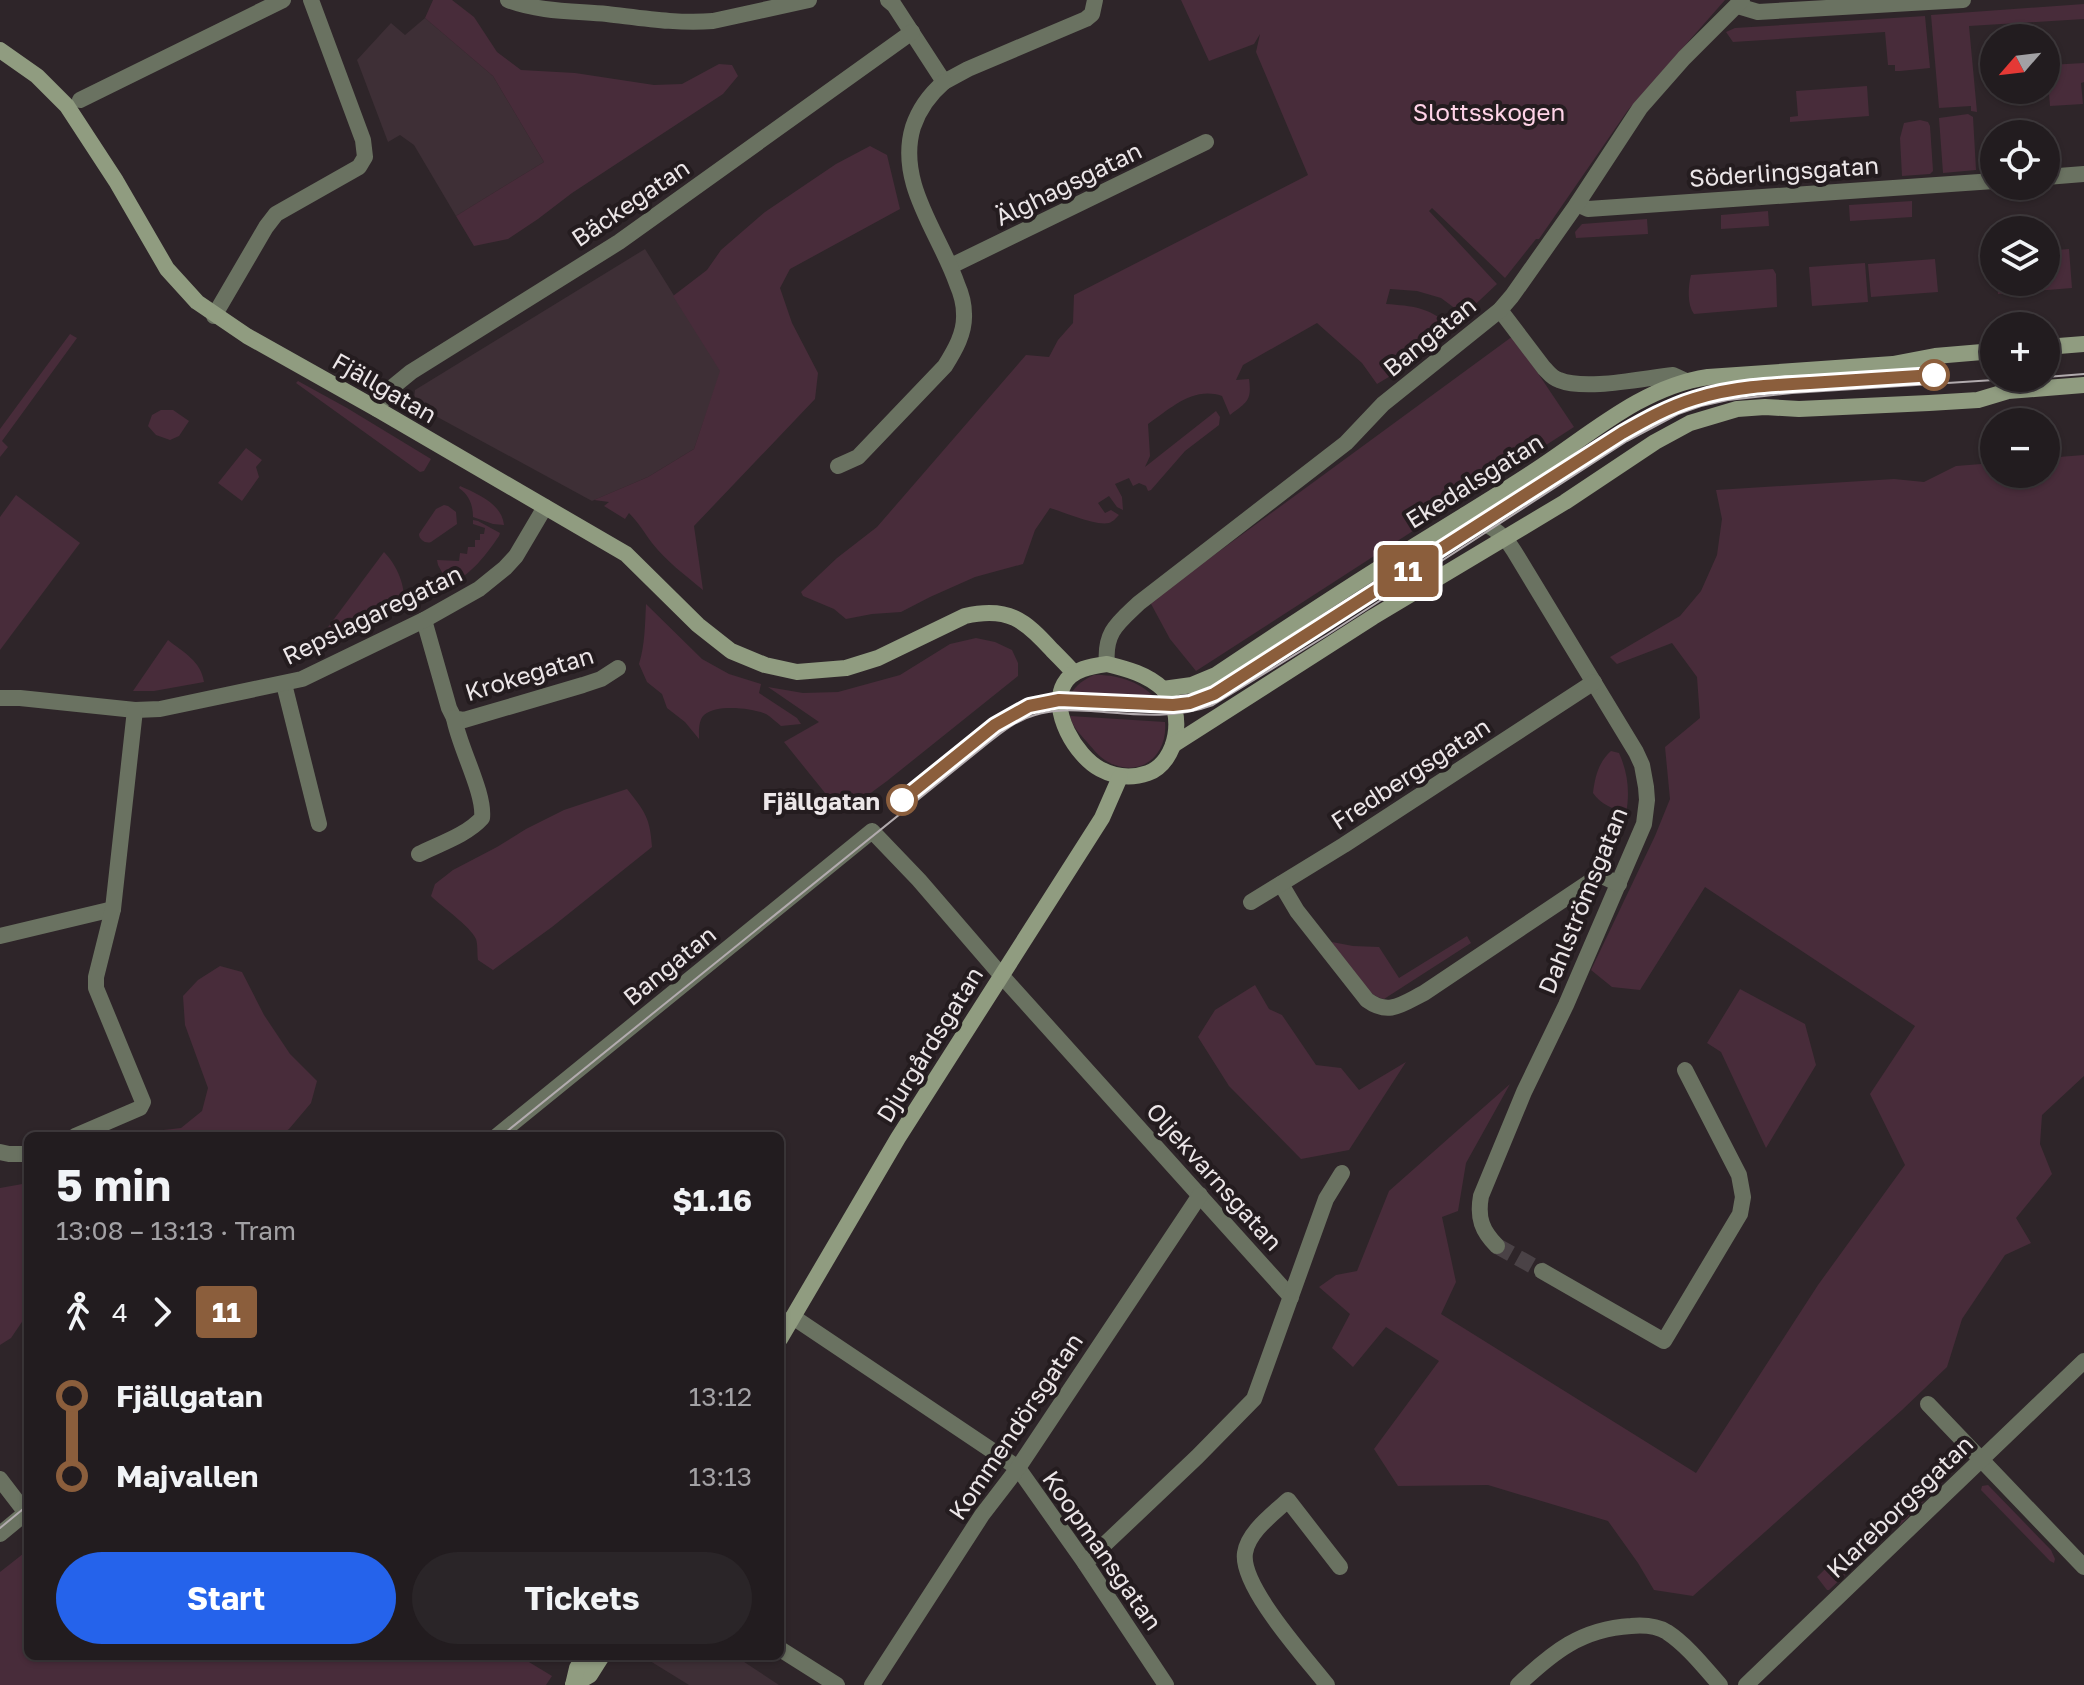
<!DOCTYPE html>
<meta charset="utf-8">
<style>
body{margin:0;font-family:"Golos Text",sans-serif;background:#2a2528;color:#f1f3f6;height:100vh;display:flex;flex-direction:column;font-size:30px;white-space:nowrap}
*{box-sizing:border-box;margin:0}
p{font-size:26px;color:#a2a1a4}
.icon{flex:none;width:44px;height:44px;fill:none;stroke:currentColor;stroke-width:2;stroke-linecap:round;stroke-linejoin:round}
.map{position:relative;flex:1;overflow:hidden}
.details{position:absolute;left:24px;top:1132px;width:760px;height:528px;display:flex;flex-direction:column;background:#221c1f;border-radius:12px;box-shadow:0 2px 6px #0004,0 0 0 2px #3f3a3d}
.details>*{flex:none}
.badge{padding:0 16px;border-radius:6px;font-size:28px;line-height:52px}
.needle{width:52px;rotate:242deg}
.tools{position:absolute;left:1980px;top:24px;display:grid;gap:16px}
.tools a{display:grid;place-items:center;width:80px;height:80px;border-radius:50%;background:#221c1f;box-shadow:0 2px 6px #0004,0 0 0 2px #3f3a3d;font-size:40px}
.map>.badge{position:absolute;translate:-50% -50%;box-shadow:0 0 0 4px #fff}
.legs{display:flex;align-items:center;gap:12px;height:88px;padding:0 32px;font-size:26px}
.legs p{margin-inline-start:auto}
.head{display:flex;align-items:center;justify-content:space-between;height:136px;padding:0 32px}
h1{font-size:44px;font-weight:700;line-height:60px}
.button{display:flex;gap:16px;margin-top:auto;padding:16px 32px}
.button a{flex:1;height:92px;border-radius:48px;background:#2563eb;color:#fff;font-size:32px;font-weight:700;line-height:92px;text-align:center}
.button a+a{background:#2a2528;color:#f1f3f6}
ul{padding:0 32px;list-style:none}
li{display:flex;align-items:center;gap:28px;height:80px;font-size:30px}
li i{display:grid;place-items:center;width:12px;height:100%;margin:0 10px;background:currentColor}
li i::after{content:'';width:20px;height:20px;margin:-10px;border:6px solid;border-radius:50%;background:#221c1f}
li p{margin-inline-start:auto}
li:first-child i{background:linear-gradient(#0000 50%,currentColor 0)}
li:last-child i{background:linear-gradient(currentColor 50%,#0000 0)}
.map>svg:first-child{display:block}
.built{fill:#3e2f36}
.green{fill:#482c3a}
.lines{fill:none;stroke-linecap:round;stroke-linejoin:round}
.street-tunnel{stroke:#4a4246;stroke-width:16;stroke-dasharray:16 8;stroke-linecap:butt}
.street{stroke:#6a7261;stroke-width:16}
.secondary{stroke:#909c80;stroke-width:16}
.tram{stroke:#b2abae;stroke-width:2}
.line-1-casing{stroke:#fff;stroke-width:18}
.line-1{stroke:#8b5e3c;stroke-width:12}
.stop-1-dot{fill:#fff;stroke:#8b5e3c;stroke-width:4}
.labels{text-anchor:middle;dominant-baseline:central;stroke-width:8;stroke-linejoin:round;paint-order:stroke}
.park-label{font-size:24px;fill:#ffd3e7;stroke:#241c1f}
.street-label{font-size:24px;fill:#ece6e8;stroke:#241c1f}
.stop-label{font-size:24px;font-weight:bold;fill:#ece6e8;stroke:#241c1f;text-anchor:end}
</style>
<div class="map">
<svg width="2084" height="1685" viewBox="0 0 2084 1685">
<rect width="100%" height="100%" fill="#2e2529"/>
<g class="built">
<polygon points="425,18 493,76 544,162 456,216 414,145 400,135 388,142 357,60 391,23 405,35"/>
<polygon points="645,249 721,371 694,449 648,477 592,501 419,407 414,399 415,390"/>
<polygon points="642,1656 735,1656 779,1685 689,1685"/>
</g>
<g class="green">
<polygon points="433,0 452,0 474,17 497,52 521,70 575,73 654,85 682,84 719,64 732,65 738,76 723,94 572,193 538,219 508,239 474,246 456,216 544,162 493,76 425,18"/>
<path d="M 1181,0 L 1725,0 L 1628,110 L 1539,239 L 1536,239 L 1505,278 L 1432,208 L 1429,211 L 1497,284 L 1464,315 L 1441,298 L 1417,291 L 1390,289 L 1386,304 C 1413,306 1428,307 1449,325 L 1449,333 L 1424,356 L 1377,384 L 1362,363 L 1317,323 L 1243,365 L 1236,380 L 1249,379 C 1252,401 1247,402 1230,415 L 1222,396 C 1193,386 1170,409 1148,424 L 1150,456 L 1145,467 L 1216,411 L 1220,417 L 1219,425 L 1185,451 L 1151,490 L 1148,491 L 1146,486 L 1139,483 L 1133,486 L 1129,478 L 1115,484 L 1122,497 L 1123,510 L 1117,507 L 1109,496 L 1098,503 L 1105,513 L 1111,510 L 1119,515 C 1116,518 1114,521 1109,523 C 1095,526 1064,512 1050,508 L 1035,530 L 1023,564 L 975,577 L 930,597 L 901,612 L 872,614 L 846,619 L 834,609 L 803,596 L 801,592 L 837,558 L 877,527 L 1026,355 L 1049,357 L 1058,340 L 1073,323 L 1074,295 L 1308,175 L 1256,52 L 1260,34 L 1254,44 L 1209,61 Z"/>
<polygon points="2084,4 2084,19 1969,26 1977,112 1971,111 1971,106 1939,108 1931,15"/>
<polygon points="1925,16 1930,68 1900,71 1895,71 1895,65 1888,65 1885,32 1733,42 1726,32 1735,28"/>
<polygon points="2084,63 2084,82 2081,83 2083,104 2050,106 2047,68 2049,65"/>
<polygon points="1867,86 1869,116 1790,122 1790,117 1798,116 1796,91"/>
<polygon points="1968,114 1973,117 1976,170 1943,173 1939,118"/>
<polygon points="1920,120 1928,122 1930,126 1933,171 1930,174 1902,176 1900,138 1904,123"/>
<path d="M 870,146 L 887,155 L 900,209 L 790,269 L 780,288 L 792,323 L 818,373 L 815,399 L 694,526 L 703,590 C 685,575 666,561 652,543 C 644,532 638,522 629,513 L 625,519 L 604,506 L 609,502 L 594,500 L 648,477 L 694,449 L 720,371 L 673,296 L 707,270 L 721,250 L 765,212 L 836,164 Z"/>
<polygon points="1912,201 1912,217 1850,221 1849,205"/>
<polygon points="1768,211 1769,226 1721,229 1721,215"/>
<polygon points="1647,219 1648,234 1576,238 1575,232 1582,224"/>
<polygon points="2069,249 2072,288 1998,294 1997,282 2046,282 2046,251"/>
<polygon points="1935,259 1938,292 1871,297 1868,264"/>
<polygon points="1865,263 1868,302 1812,306 1809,267"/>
<path d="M 1773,269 L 1776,274 L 1777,307 L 1694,314 C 1687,305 1688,286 1691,275 Z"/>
<polygon points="70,334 77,338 2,441 8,447 0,457 0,429"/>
<polygon points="1513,336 1574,427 1196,671 1170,639 1150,602"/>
<polygon points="298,381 347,408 431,459 424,471 420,472 296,383"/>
<polygon points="161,410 173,410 189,421 179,436 170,440 156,435 148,426 152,415"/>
<polygon points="246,448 262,460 256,467 259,477 242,501 218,483"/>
<polygon points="2084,455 2084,1076 2042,1115 2040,1144 2052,1174 2016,1218 2031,1243 2005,1255 1962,1319 1947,1367 1902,1410 1693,1596 1654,1590 1638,1563 1608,1521 1488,1485 1398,1486 1374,1449 1439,1361 1386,1327 1353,1367 1332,1348 1350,1314 1319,1287 1336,1275 1357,1271 1389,1191 1510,1084 1466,1163 1458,1211 1442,1217 1456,1282 1441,1314 1696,1473 1818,1285 1905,1165 1870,1094 1915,1026 1705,887 1640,990 1612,987 1591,970 1655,836 1670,799 1665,747 1700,718 1697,677 1672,643 1617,664 1610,657 1680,616 1701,591 1717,555 1722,519 1716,490 1894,479 1924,482 1956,466 1994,463 1994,474 2046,474 2046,458"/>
<path d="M 460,486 C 478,494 502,504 504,525 L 493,524 L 473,517 C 473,505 469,495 459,488 Z"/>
<polygon points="16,495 80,543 0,650 0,517"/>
<path d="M 444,505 L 448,506 L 456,512 L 457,524 L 431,542 C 426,544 419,540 419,534 L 436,509 Z"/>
<path d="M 473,520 L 478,521 L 500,533 L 499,536 C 486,555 471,575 449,585 L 438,565 L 437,560 L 459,561 L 460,553 L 467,554 L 468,547 L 475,547 L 475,540 L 480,540 L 480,534 L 484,534 L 485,528 L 473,524 Z"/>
<path d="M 384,552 C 396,564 407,587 403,605 L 308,654 Z"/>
<path d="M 646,604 L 702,659 L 729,674 L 761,684 L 759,693 L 797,718 L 801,724 L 781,726 C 776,722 771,717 766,714 C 751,708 717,704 704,715 C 698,721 699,732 699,739 L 685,722 L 667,708 L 662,694 L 647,682 L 639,664 C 645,645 645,624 646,604 Z"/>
<polygon points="976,638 995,642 1012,650 1018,663 1018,676 887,781 842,814 784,742 819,722 768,687 803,693 838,692 900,675 950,644"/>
<path d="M 168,640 C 183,652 201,661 204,682 L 154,691 L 133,691 Z"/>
<path d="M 1094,675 C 1117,674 1142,682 1157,700 L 1070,695 C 1077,684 1083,680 1094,675 Z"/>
<path d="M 1070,716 L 1165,722 C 1168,752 1145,776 1115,765 C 1102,761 1095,751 1087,742 C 1079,733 1072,726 1070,716 Z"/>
<path d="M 1611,751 L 1619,753 C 1628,773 1630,792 1626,814 C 1614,809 1600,804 1593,793 C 1595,777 1598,763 1611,751 Z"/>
<path d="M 627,789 C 645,812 650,817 652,847 L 552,927 L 493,970 L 478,960 C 477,954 478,945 476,939 C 470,926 442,907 431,896 L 435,884 L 453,870 L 497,847 L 526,829 L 564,810 Z"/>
<path d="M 1467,936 L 1471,943 L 1384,999 C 1365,996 1346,963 1334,948 L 1332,942 L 1353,946 L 1379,947 L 1399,978 Z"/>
<polygon points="220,966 242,972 264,1015 290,1054 317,1081 311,1103 289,1129 279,1136 144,1136 155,1131 181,1128 202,1111 208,1088 185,1025 183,996 198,980"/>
<polygon points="1255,985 1269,1009 1282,1015 1316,1065 1341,1068 1359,1090 1406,1062 1349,1150 1301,1159 1229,1086 1198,1037 1215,1010"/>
<polygon points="1740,989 1805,1024 1816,1065 1766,1148 1721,1052 1707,1043"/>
<polygon points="28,1183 28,1313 11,1338 0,1345 0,1188"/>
<polygon points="1938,1461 1949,1473 1949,1476 1900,1525 1887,1511"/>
<polygon points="1988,1485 2051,1550 2055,1559 2054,1563 2050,1561 1981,1490 1982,1486"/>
<polygon points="1855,1540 1867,1553 1866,1555 1829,1590 1827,1590 1817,1577"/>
<polygon points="28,1550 28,1656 519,1656 552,1676 546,1685 0,1685 0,1572"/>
</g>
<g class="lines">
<polyline class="street-tunnel" points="1497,1246 1542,1271"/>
<g class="street">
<path d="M 508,0 C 539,12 574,11 607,14 C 642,18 678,24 713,21 L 809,0"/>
<polyline points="888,0 894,5 944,82 968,69 1086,19 1092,14 1095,0"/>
<polyline points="1738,6 1758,12 1963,0"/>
<polyline points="80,100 283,0"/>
<polyline points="2046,177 2084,174"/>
<polyline points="1577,204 1588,209 1994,181"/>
<polyline points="951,266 1206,142"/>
<path d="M 1500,310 L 1544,368 C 1549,373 1552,378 1559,380 C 1586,391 1643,378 1673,375 L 1686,381"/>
<polyline points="214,316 266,227 276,214 359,167 365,157 363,140 311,0"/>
<polyline points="377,409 389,390 411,372 619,242 912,32"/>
<path d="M 838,466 L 858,457 L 945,366 C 955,350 965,333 964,314 C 964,304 961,293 957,284 C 940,234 896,183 913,127 C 919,109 929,95 944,82"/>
<path d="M 1465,515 C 1486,523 1502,531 1514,551 L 1636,752 L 1642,765 L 1646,787 L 1647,800 L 1644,824 L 1566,1005 L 1524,1092 L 1481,1196 C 1477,1218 1482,1231 1497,1246"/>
<polyline points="424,620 449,708 454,718 464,720 583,685 601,679 618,668"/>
<path d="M 1107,664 C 1104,632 1118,623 1139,603 L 1346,443 L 1383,404 L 1500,310 L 1512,296 L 1577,204 L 1640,108 L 1684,58 L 1742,0"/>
<polyline points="284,684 319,824"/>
<polyline points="0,698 20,698 135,710 160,709 302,679 424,620 479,589 505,568 516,556 545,507"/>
<path d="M 419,854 C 439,844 467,835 482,818 C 485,793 459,747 454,718"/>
<path d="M 1281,884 L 1297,911 L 1367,1000 C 1389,1016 1402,1004 1424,993 L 1600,875 L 1619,884"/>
<polyline points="1251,902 1344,845 1594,682"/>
<polyline points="0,936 113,909"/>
<polyline points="75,1136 140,1108 143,1102 96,988 96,977 113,909 135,710"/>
<polyline points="497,1136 872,831 919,880 1001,975 1291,1297"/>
<polyline points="0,1152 9,1154 28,1154"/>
<polyline points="1542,1271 1664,1341 1740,1214 1743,1197 1739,1175 1685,1070"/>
<polyline points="793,1317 1018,1468 1085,1563 1166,1685"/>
<polyline points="1928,1404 2084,1567"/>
<polyline points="0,1479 26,1513"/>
<polyline points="0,1534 28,1511"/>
<polyline points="1085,1563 1197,1457 1254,1399 1326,1199 1342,1173"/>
<polyline points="780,1649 837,1685"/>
<polyline points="872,1685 982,1515 1018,1468 1200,1195"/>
<path d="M 1327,1685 C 1306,1658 1240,1586 1245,1553 C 1248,1532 1273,1514 1288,1500 L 1340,1567"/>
<path d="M 1518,1685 C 1553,1652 1581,1629 1631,1626 C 1642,1625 1657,1626 1667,1632 C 1688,1646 1704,1667 1720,1685"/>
<polyline points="1746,1685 2084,1361"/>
</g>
<g class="secondary">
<path d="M 0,50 L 37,76 L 67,106 L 116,181 L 167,269 L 197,302 L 247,336 L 377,409 L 626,554 L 698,625 L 731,651 L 765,665 L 797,672 L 846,668 L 878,658 L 965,616 C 1008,606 1025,620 1052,650 C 1060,658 1067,665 1074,673"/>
<polyline points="2046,347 2084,344"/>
<path d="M 1107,664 C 1127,669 1147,674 1163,689 C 1186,711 1178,762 1148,773 C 1131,779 1115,777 1100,769 C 1076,756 1049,711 1064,684 C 1072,669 1092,666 1107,664 Z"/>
<path d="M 1163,689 L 1192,685 L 1216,675 C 1271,638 1327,601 1384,565 C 1433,534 1484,504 1533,472 C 1589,436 1641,387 1708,377 L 1893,364 L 1935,356 L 1994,351"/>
<polyline points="1173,745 1373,617 1565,502 1655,442 1690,423 1737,409 1765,407 1799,409 1929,403 1978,400 2008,391 2084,385"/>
<polyline points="780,1339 898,1138 1102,818 1120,777"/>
<polyline points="573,1685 590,1675 602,1656"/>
<polyline points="573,1685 577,1668 584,1656"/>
</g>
<g class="tram">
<polyline points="2046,377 2084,374"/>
<path d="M 501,1136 L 988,743 C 1003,731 1017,720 1035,715 C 1054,709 1072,710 1091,711 C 1132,714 1173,720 1213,705 L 1327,635 L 1627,441 L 1678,414 L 1701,406 L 1728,400 L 1792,393 L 2025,378"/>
<polyline points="0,1528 28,1505"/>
</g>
</g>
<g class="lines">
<defs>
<path id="line-1" d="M 902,800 L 995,725 L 1029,706 L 1059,700 L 1173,705 L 1190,703 L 1214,694 L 1622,433 C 1645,420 1668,407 1694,399 C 1731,387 1771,385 1810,383 C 1851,380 1892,378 1934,375"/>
</defs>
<use href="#line-1" class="line-1-casing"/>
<use href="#line-1" class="line-1"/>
</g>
<g class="stop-1-dot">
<circle cx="1934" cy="375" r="14"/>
<circle cx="902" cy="800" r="14"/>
</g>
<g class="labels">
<g class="park-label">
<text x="1489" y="111">Slottsskogen</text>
</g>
<g class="street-label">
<text transform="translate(1784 171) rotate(-4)">Söderlingsgatan</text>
<text transform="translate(1068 183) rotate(-26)">Älghagsgatan</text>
<text transform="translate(630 202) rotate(-34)">Bäckegatan</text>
<text transform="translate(1429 336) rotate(-39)">Bangatan</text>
<text transform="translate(385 387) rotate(30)">Fjällgatan</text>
<text transform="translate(1474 480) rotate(-32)">Ekedalsgatan</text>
<text transform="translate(372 614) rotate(-26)">Repslagaregatan</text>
<text transform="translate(529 673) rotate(-17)">Krokegatan</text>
<text transform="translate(1410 773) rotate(-33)">Fredbergsgatan</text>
<text transform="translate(1582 900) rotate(-68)">Dahlströmsgatan</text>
<text transform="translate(669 965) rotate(-39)">Bangatan</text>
<text transform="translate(929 1044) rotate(-58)">Djurgårdsgatan</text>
<text transform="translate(1215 1176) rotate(48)">Oljekvarnsgatan</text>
<text transform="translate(1015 1426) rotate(-56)">Kommendörsgatan</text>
<text transform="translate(1899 1506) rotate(-44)">Klareborgsgatan</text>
<text transform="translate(1103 1550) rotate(55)">Koopmansgatan</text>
</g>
<g class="stop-label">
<text x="880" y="800">Fjällgatan</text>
</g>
</g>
</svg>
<div class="tools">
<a><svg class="needle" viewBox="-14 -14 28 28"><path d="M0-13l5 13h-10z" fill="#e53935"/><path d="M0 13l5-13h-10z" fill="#a2a1a4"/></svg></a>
<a><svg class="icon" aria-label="locate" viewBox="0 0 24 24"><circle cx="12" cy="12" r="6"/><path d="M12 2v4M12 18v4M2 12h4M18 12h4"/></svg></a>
<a><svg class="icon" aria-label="layers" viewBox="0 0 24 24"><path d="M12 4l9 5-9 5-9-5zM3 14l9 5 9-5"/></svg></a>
<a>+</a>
<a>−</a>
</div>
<b class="badge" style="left:1408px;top:571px;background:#8b5e3c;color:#fff">11</b>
<section class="details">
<div class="head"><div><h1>5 min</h1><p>13:08 – 13:13 · Tram</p></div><b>$1.16</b></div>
<div class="legs"><svg class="icon" aria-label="walk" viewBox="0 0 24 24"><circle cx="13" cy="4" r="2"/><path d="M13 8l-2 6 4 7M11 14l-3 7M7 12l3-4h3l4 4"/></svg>4<svg class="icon" aria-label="forward" viewBox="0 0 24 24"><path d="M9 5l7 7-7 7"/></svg><b class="badge" style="background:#8b5e3c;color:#fff">11</b></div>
<ul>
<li><i style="color:#8b5e3c"></i><b>Fjällgatan</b><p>13:12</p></li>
<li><i style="color:#8b5e3c"></i><b>Majvallen</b><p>13:13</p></li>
</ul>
<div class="button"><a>Start</a><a>Tickets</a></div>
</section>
</div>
